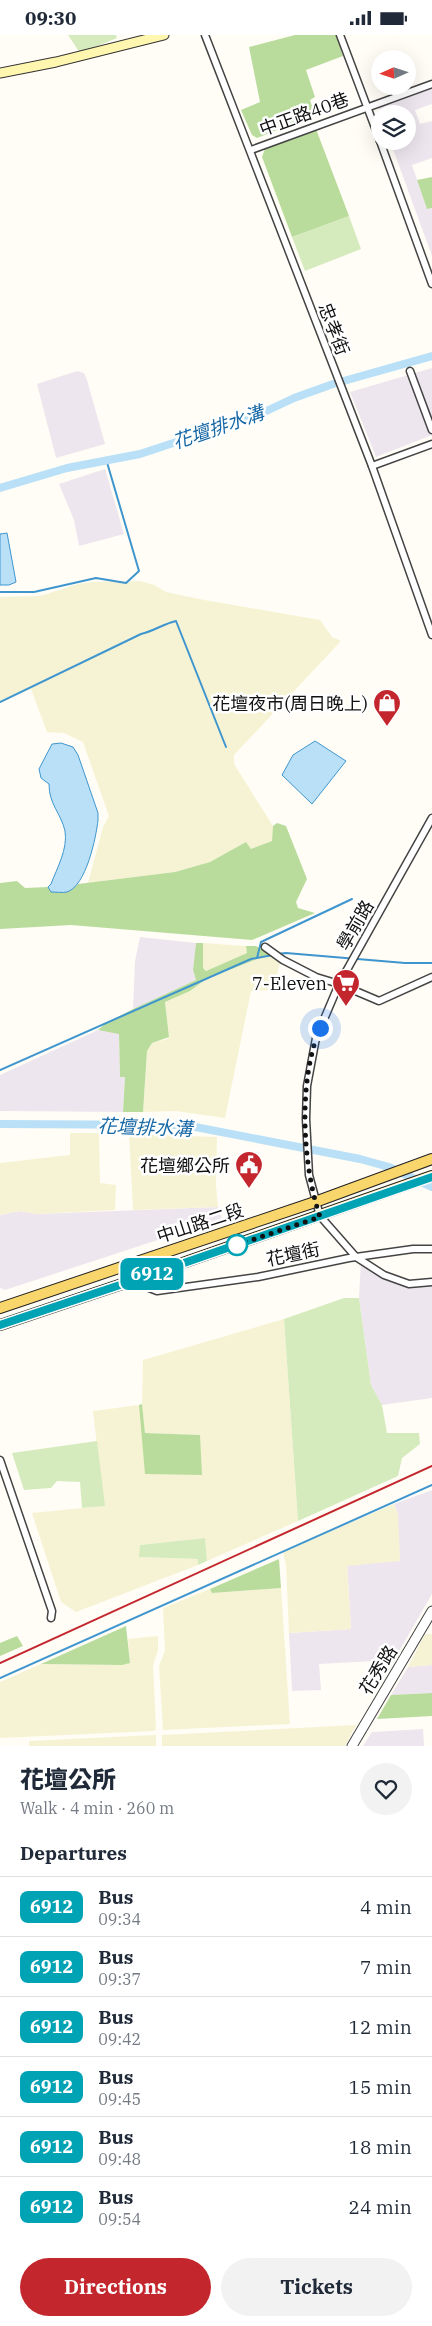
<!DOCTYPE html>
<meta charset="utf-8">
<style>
body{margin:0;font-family:"IBM Plex Serif","Noto Sans TC",serif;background:#f2f2f3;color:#1f2937;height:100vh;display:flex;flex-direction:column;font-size:19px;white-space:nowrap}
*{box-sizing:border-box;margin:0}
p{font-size:16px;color:#747a83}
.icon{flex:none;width:28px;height:28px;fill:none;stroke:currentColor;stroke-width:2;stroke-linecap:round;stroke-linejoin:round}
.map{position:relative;height:1711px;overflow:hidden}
.drawer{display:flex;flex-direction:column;background:#fff;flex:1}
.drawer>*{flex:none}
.badge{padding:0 10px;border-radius:8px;font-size:18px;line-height:32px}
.needle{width:32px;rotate:267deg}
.tools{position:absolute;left:371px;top:15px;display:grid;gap:10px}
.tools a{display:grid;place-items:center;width:45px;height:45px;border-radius:50%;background:#fff;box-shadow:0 5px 20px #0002;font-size:25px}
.you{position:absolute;width:25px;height:25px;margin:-12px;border:4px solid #fff;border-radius:50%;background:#1a73e8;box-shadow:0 0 0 8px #1a73e833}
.map>.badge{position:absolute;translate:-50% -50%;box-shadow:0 0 0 2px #fff}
h2{padding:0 20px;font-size:19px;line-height:45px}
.round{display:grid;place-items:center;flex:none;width:52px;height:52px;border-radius:26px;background:#f2f2f3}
.head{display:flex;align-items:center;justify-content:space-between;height:85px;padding:0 20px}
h1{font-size:24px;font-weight:800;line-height:38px}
.button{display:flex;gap:10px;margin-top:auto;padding:10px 20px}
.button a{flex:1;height:58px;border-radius:30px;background:#c4262e;color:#fff;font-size:20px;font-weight:800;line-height:58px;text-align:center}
.button a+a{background:#f2f2f3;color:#1f2937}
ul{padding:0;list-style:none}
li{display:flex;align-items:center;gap:15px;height:60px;padding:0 20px;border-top:1px solid #e0e1e3}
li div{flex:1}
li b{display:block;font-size:19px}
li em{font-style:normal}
li .badge{min-width:55px;font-weight:700;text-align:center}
.status{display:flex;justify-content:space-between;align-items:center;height:35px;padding:0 25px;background:#fff;direction:ltr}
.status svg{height:14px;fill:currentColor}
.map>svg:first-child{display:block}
.industrial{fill:#eee6ef}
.farmland{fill:#f6f3d4}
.green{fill:#d5ebbd}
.forest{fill:#b9dc9c}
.water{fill:#b9e0f7;stroke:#3f96cf}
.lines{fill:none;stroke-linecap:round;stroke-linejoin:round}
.stream{stroke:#3f96cf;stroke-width:2}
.canal{stroke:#b9e0f7;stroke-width:8}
.minor-casing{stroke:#444;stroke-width:9}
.tertiary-casing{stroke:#444;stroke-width:11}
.secondary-casing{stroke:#333;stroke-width:11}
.primary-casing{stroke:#222;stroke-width:12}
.minor{stroke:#fff;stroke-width:6}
.tertiary{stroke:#fff;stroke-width:9}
.secondary{stroke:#fff6b0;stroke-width:9}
.primary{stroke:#f9d66b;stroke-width:10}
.rail{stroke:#c4262e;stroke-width:2}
.line-casing{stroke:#fff;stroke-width:11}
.line{stroke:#00a3b4;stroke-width:8}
.walk{stroke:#111;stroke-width:5;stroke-dasharray:0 9}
.stop-dot{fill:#fff;stroke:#00a3b4;stroke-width:2.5}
.labels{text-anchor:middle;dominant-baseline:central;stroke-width:5;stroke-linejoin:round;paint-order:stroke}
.street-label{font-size:18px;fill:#111;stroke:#fff}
.poi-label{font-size:18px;fill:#111;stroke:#fff;text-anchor:end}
.water-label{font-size:19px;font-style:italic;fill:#1768a6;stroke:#fff}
</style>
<div class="status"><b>09:30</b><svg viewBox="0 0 49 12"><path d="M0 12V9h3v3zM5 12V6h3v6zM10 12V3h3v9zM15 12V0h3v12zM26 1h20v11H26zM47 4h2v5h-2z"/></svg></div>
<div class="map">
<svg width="432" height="1711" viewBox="0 0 432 1711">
<rect width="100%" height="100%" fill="#fffdf5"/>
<g class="industrial">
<polygon points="432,49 432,69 415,75 420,89 432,86 432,123 412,130 427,174 432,173 432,221 390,106 408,106 408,79 380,79 379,74 385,66"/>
<polygon points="432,333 432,400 376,422 350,357"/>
<polygon points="77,336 84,338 87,345 105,409 56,423 37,349"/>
<polygon points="105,434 124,499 79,511 74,485 59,449"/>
<polygon points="140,902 196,908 193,935 196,945 133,974 135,926"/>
<polygon points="98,995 119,998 120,1042 125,1042 123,1077 0,1076 0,1040"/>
<polygon points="218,1172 222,1184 5,1255 0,1253 0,1180 19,1176 37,1179"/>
<polygon points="361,1226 406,1246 432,1249 432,1363 382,1370 371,1350 359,1263"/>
<polygon points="432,1455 432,1559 394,1625 319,1629 321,1655 292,1656 289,1598 351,1594 347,1530 398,1479 394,1469"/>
<polygon points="432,1630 432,1658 391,1660 408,1632"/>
<polygon points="423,1694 424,1711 363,1711 372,1697"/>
</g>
<g class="farmland">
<polygon points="140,546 154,550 166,557 204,565 320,585 332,602 341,606 234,720 234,729 273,791 272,806 251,814 246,807 210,827 175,837 88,848 103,792 109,781 83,707 64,698 47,697 31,654 0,666 0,562 40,561 78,549 92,547"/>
<polygon points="203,908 246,911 247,918 206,936 203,933"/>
<polygon points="270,919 278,923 280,927 273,955 251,956 225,1083 176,1076 143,1077 147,1016 152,1008 167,1004 169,1002 165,967 190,956 206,944"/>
<polygon points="70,1098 99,1098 100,1148 116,1150 115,1175 37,1179 19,1176 0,1180 0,1128 70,1120"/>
<polygon points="129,1099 217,1102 216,1150 218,1172 133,1175"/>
<polygon points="284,1284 298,1486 207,1526 205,1503 140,1510 140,1522 198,1524 198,1530 76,1577 61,1567 32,1478 104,1471 93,1376 139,1370 143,1400 199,1400 145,1398 142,1369 143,1325"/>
<polygon points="394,1469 398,1479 400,1526 347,1531 351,1594 289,1598 286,1530 283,1517"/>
<polygon points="281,1553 290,1689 163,1695 159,1631 165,1616 163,1573 210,1554 212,1558"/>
<polygon points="425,1599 432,1599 432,1630 408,1632"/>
<polygon points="158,1601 158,1615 153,1630 156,1694 154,1696 0,1703 0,1647 41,1629 122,1630 130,1627 128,1604"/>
<polygon points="356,1690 345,1711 162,1711 162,1700"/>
<polygon points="156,1700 156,1711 29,1711 29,1706"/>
</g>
<g class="green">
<polygon points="68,0 116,0 117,3 80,18"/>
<polygon points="349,181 361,214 305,236 292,202"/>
<polygon points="344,1263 359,1263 371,1350 382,1370 387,1398 419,1398 420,1409 402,1423 398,1441 298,1486 284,1284"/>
<polygon points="97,1406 105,1471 82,1473 80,1447 57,1446 51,1453 24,1455 12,1418"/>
<polygon points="205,1503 207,1526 198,1530 198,1524 139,1522 140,1510"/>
</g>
<g class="forest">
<polygon points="295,0 336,0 343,21 306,35 315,62 310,65 315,80 257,103 252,100 241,75 260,67 249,12"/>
<polygon points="316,94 349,181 292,202 262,122 266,111"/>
<polygon points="432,142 432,173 427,174 417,145"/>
<polygon points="277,788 286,791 307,844 296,867 298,873 315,878 252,905 71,890 0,894 0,848 17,846 25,853 48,852 51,857 68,857 78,849 175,837 210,827 246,807 251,814 272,806 273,791"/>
<polygon points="196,908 203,908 203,933 206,936 247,918 246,911 256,911 270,919 206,944 190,956 165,967 169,1002 152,1008 147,1016 143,1077 123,1077 125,1042 120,1042 119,999 98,995 106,988 133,974 196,945 193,935"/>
<polygon points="142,1369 145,1398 200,1400 202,1440 145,1439 139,1370"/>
<polygon points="279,1524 281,1553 212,1558 210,1554"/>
<polygon points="126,1591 130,1628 122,1630 41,1629"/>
<polygon points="17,1601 23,1611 0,1621 0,1608"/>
<polygon points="432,1658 432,1681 377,1684 391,1660"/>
</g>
<g class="water">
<polygon points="7,498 16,547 9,550 0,550 0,499"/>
<polygon points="315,706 346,726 312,769 282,740 293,720"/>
<path d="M 61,708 L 73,712 L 78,720 L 98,778 L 98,785 C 96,803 86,851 67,857 C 63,858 56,857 51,857 L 48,852 L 51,849 C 57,833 68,814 65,796 C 61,778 49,770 49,749 L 41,743 L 39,734 L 52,709 Z"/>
</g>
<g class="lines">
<g class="stream">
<polyline points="0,557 34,557 96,543 126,548 139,536 106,424"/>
<path d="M 0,667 L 141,599 C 154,596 163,589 176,586 L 226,712"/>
<polyline points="277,919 286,918 405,928 432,928"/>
<polyline points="257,923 261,907 352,864"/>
<polyline points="0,1035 251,924 273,920"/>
<polyline points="0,1643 432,1450"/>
</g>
<g class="canal">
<polyline points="0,453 67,433 140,419 258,380 294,363 333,349 432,321"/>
<polyline points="0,1089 185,1090 360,1124 389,1132 432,1152"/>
</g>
<defs>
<g id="minor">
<polyline points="205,0 372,431 432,600"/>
<polyline points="340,0 380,106"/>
<polyline points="380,106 432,249"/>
<polyline points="251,115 432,49"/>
<polyline points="410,336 432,395"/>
<polyline points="372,431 432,409"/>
<polyline points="432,783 339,949 316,1003 307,1051 306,1084 309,1140 320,1181 356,1222 384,1240 409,1249 432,1247"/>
<polyline points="265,912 283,925 316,942 339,949 379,966 432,942"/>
<polyline points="131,1246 157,1256 258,1242 349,1223 413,1214 432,1214"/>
<polyline points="0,1425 52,1576 51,1583"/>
</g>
<polyline id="tertiary" points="352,1711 432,1576"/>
<polyline id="secondary" points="0,38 56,27 164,0"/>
<g id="primary">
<polyline points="0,1273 315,1167 432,1124"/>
<polyline points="0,1290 131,1246 432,1141"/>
</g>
</defs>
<use href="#minor" class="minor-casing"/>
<use href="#tertiary" class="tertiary-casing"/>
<use href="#secondary" class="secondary-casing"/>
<use href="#primary" class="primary-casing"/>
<use href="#minor" class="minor"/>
<use href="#tertiary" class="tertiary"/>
<use href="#secondary" class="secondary"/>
<use href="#primary" class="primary"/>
<polyline class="rail" points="0,1628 432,1431"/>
</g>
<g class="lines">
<defs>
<polyline id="line" points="0,1290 132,1246 432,1142"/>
</defs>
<use href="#line" class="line-casing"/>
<use href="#line" class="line"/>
<path class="walk" d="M 237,1210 L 320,1182 C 302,1128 298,1046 320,993"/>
</g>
<defs>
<symbol id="shop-pin" viewBox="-11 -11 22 30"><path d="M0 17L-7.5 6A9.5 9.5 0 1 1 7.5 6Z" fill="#c4262e" stroke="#fff"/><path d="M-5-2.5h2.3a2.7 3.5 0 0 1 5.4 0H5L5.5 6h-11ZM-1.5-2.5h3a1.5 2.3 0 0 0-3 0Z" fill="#fff"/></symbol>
<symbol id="supermarket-pin" viewBox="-11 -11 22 30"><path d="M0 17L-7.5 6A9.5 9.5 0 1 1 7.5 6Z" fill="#c4262e" stroke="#fff"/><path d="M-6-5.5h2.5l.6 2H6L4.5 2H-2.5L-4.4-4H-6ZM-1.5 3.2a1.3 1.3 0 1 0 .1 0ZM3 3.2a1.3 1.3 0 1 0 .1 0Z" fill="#fff"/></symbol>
<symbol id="civic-pin" viewBox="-11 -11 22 30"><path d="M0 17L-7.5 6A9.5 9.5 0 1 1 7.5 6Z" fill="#c4262e" stroke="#fff"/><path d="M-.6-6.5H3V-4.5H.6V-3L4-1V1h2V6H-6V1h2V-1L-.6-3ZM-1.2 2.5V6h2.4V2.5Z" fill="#fff"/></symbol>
</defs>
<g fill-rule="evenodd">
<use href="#shop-pin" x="371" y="652" width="32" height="43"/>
<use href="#supermarket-pin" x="330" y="932" width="32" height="43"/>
<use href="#civic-pin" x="233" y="1114" width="32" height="43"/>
</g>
<circle class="stop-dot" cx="237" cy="1210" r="10"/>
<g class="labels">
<g class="street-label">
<text transform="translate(304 79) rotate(-20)">中正路40巷</text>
<text transform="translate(334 294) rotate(69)">忠孝街</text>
<text transform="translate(355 890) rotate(-60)">學前路</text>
<text transform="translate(200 1188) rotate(-18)">中山路二段</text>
<text transform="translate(293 1219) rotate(-12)">花壇街</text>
<text transform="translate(378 1635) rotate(-58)">花秀路</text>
</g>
<g class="poi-label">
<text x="368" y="668">花壇夜市(周日晚上)</text>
<text x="327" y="948">7-Eleven</text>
<text x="230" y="1130">花壇鄉公所</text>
</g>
<g class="water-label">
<text transform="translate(218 392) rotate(-19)">花壇排水溝</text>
<text transform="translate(145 1092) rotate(2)">花壇排水溝</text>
</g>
</g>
</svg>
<div class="tools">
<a><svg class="needle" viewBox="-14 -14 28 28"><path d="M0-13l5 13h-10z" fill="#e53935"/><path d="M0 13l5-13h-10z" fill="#747a83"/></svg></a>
<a><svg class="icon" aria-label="layers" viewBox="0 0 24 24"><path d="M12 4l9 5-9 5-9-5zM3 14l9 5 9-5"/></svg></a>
</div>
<div class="you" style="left:320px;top:993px"></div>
<b class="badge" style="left:152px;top:1239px;background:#00a3b4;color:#fff">6912</b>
</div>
<section class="drawer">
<div class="head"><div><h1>花壇公所</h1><p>Walk · 4 min · 260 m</p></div><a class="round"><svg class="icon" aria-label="heart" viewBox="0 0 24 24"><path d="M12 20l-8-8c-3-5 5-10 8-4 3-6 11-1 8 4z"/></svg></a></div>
<h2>Departures</h2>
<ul>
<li><span class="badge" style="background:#00a3b4;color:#fff">6912</span><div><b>Bus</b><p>09:34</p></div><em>4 min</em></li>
<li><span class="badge" style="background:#00a3b4;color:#fff">6912</span><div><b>Bus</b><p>09:37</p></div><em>7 min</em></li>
<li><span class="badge" style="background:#00a3b4;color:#fff">6912</span><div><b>Bus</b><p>09:42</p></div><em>12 min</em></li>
<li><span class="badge" style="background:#00a3b4;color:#fff">6912</span><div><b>Bus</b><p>09:45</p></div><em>15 min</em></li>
<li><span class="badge" style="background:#00a3b4;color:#fff">6912</span><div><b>Bus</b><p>09:48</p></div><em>18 min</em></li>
<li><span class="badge" style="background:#00a3b4;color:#fff">6912</span><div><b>Bus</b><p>09:54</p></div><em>24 min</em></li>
</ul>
<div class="button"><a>Directions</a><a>Tickets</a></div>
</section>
